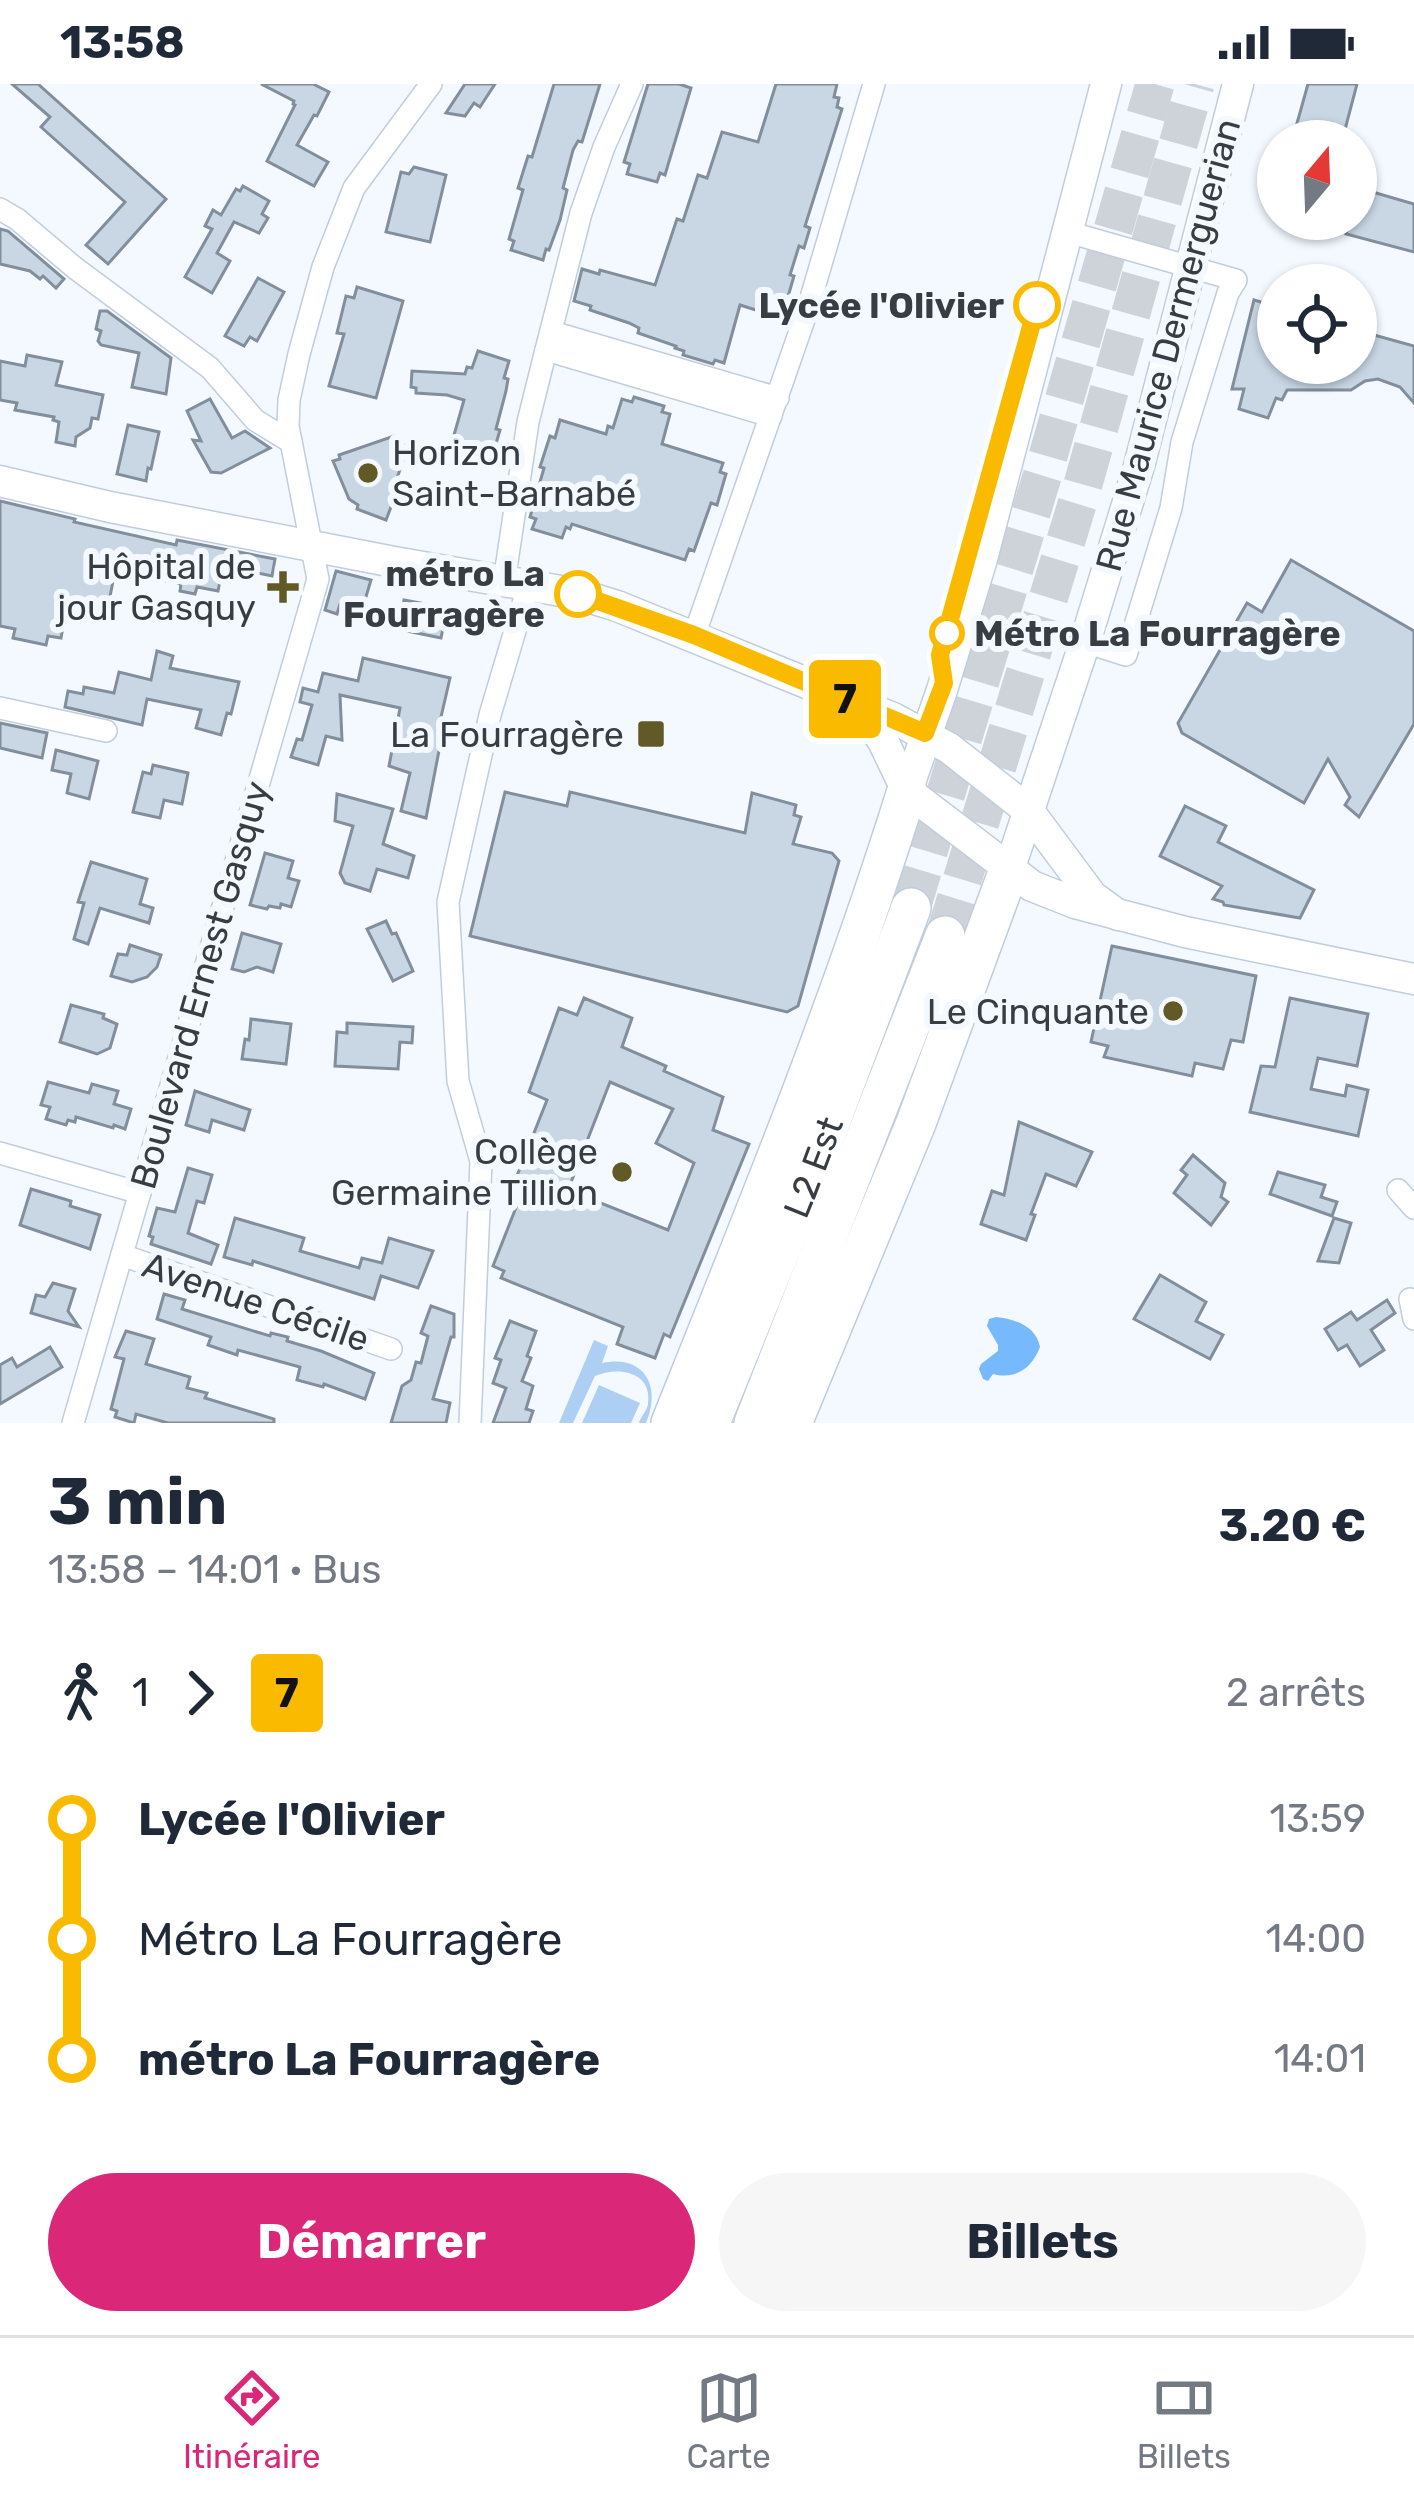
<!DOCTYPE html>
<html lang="fr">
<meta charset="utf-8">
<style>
body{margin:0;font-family:Rubik,sans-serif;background:#f6f6f7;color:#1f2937;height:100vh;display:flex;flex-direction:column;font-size:45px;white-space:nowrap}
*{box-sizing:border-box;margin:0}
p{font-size:39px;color:#747a83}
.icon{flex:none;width:66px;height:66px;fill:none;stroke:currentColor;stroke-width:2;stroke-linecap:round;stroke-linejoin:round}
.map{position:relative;height:1339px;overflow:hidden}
.panel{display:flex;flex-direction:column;background:#fff;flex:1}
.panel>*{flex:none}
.badge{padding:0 24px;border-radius:9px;font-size:42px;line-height:78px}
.needle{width:78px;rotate:19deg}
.buttons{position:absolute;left:1257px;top:36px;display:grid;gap:24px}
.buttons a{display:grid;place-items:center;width:120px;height:120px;border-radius:50%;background:#fff;box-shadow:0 3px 9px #0004;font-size:60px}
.map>.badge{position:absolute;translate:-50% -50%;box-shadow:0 0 0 6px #fff}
.legs{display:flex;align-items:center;gap:18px;height:132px;padding:0 48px;font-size:39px}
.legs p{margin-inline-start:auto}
.headline{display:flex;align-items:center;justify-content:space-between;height:204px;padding:0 48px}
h1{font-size:66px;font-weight:700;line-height:90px}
.button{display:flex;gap:24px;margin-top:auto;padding:24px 48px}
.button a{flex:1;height:138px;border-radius:72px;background:#db2777;color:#fff;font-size:48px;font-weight:700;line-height:138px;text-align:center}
.button a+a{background:#f6f6f7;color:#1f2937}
ul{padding:0 48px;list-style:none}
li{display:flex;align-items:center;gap:42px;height:120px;font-size:45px}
li i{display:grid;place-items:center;width:18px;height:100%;margin:0 15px;background:currentColor}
li i::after{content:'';width:30px;height:30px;margin:-15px;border:9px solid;border-radius:50%;background:#fff}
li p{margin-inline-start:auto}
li:first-child i{background:linear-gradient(#0000 50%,currentColor 0)}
li:last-child i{background:linear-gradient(currentColor 50%,#0000 0)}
.status{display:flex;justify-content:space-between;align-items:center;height:84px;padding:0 60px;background:#fff;direction:ltr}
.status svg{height:33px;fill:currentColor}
.menu{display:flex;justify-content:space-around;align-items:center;height:168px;border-top:3px solid #e0e1e3;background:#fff;font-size:33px;color:#747a83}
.menu a{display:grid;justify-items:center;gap:6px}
.menu .selected{color:#db2777}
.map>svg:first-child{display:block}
.green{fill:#accff3}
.water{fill:#77b9fd}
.building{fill:#c9d7e5;stroke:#828e9c;stroke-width:3;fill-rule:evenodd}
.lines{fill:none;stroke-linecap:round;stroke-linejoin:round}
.highway-tunnel{stroke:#ced3d9;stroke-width:39;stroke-dasharray:39 20;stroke-linecap:butt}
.street-casing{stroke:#c0cddc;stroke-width:24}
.secondary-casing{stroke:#c0cddc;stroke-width:33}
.highway-casing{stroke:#c0cddc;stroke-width:42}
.street{stroke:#fff;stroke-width:21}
.secondary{stroke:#fff;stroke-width:30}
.highway{stroke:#fff;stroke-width:39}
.line-1-casing{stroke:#fff;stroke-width:27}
.line-1{stroke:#faba00;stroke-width:18}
.stop-1-dot{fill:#fff;stroke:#faba00;stroke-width:6}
.poi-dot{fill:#625a26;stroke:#f3f9ff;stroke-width:4.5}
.labels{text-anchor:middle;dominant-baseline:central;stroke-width:12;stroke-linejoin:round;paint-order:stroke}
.stop-label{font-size:36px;font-weight:bold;fill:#383d43;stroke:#f3f9ff;text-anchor:end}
.street-label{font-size:36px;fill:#383d43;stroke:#f3f9ff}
.poi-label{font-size:36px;fill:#383d43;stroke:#f3f9ff;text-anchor:end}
</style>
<div class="status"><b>13:58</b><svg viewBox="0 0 49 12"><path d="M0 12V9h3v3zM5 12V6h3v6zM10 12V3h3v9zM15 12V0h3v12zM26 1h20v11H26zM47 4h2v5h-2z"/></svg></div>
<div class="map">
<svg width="1414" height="1339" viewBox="0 0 1414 1339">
<rect width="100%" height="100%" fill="#f3f9ff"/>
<g class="green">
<path d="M 594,1256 L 608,1262 L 602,1279 C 644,1270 662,1302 646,1339 L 639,1339 C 641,1332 647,1327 648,1320 C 653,1287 617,1282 595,1292 L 573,1339 L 559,1339 Z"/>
<polygon points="599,1301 640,1319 631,1339 582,1339"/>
</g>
<path class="water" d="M 996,1233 C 1015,1235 1036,1242 1040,1263 C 1032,1284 1016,1296 993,1290 L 988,1297 L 983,1295 L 979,1285 L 981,1280 L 998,1267 L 998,1261 L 987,1242 L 989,1235 Z"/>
<g class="building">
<polygon points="12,0 38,0 166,115 108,180 86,161 125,118 41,43 50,33"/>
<polygon points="261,0 313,0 329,8 317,32 314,31 297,61 328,78 314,102 267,77 295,21 293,20 294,17"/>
<polygon points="465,0 495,0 480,23 474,19 465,32 446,29"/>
<polygon points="554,0 600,0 582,58 578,57 573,66 563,104 567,106 560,136 549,166 546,165 543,176 511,166 514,157 509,155 523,106 518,104 528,72 532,73"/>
<polygon points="648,0 679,0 691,4 665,91 660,89 657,98 627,90 630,80 624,78"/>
<polygon points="776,0 837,0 834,13 839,14 837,23 842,25 805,142 810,144 804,164 799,162 790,191 794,192 785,223 780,222 778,233 740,221 724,279 715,276 713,280 683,271 684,267 675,264 676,262 638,249 639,244 629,239 590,226 591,222 574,217 582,185 599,190 600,186 655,201 677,135 683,137 698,91 707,94 722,48 758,58"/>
<polygon points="1308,0 1357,0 1342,57 1292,57"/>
<polygon points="414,83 446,91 430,158 386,148 401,88 409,90"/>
<polygon points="243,102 269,117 262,130 268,134 259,149 234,138 217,169 230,177 212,209 185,193 212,145 205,142 213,126 221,131 236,105 240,107"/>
<polygon points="1359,104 1414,120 1414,168 1346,150 1350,135 1356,135"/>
<polygon points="0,145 8,147 64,195 56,204 43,192 40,195 30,187 0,180"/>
<polygon points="258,194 284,208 257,257 250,253 244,262 225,252"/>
<polygon points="357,203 403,217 376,314 329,302 344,250 337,249 346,212 354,214"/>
<polygon points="1254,216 1278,223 1278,279 1356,279 1356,246 1414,262 1414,319 1400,303 1378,295 1365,297 1351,306 1287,306 1282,316 1276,314 1268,334 1239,325 1244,305 1232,305"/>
<polygon points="100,227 107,227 171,274 166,310 132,303 139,269 101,261 98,257 101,247 96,245"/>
<polygon points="478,267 509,277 504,294 508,295 506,307 496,345 500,346 491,377 487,376 484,384 453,377 456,367 450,365 464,316 447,311 416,309 416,304 411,303 412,287 465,290 467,283 472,284"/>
<polygon points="27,271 62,278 56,301 103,311 98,335 92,334 90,344 76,353 75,362 56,358 59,338 53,336 54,333 15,326 17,319 0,316 0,277 25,282"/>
<polygon points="634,313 664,322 662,328 670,330 662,360 723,379 720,388 726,390 717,421 711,419 694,467 689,465 685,476 572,440 570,445 566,443 562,454 532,445 536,435 530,433 544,384 540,383 550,352 555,354 560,336 606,350 608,342 613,344 622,315 632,318"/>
<polygon points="210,315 232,354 245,347 270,364 221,389 211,388 193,356 201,357 187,327"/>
<polygon points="128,341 159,348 151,385 148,384 146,397 117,390"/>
<polygon points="394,352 398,359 404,361 400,372 404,374 395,400 399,402 386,436 357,425 358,421 349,415 333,377 340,375 339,371"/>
<polygon points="0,417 75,435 74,438 176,461 177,456 275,475 272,492 223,482 218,507 197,503 195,510 180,507 181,500 115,487 105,538 80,533 79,539 64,537 61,554 48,552 46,561 13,554 15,545 0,542"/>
<polygon points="1291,476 1414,547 1414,640 1359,733 1345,721 1350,713 1328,675 1304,719 1182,649 1178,639 1247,519 1262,528"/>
<polygon points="336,487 371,496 362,526 340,520 337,530 325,526"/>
<polygon points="404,516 447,524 441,554 402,546 405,531 401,531"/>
<polygon points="157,567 173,572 170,584 239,598 231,630 227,629 221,651 196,644 201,626 147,615 142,641 65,623 68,607 83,610 84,603 114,609 119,588 151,596"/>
<polygon points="363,574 450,594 438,646 443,646 426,734 401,727 410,689 389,682 400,624 340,611 342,656 326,652 318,681 291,673 297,655 302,656 312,621 300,618 303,604 318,608 323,589 358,597"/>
<polygon points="0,639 47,649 42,674 0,664"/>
<polygon points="56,666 98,677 89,715 67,709 71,690 52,686"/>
<polygon points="153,681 188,689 182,720 164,716 160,734 133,728 143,688 151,690"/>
<polygon points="505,708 567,722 570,708 745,749 752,709 796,721 794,731 801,733 793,760 832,769 839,777 798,922 787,928 470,852"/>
<polygon points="337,710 393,725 383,760 414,772 408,794 377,785 370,807 345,799 340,789 353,742 335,737"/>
<polygon points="1185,722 1226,742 1218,758 1314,806 1300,834 1224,821 1223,818 1213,815 1222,802 1160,772"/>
<polygon points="265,769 293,777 288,794 299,797 291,823 281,820 280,824 269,822 267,825 250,821"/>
<polygon points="91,778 147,795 140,820 153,824 149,839 100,824 88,860 74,855 84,819 78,818"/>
<polygon points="386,837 392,850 396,849 413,887 393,897 367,845"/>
<polygon points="242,849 281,860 273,888 257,883 244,888 232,885"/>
<polygon points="130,861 161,871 157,883 147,893 132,898 111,892 118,870 127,871"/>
<polygon points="1112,862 1256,892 1243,958 1231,956 1223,985 1195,979 1192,992 1104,973 1108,962 1091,958"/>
<path d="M 584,914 L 632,934 L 622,963 L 666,982 L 664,987 L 723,1013 L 713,1046 L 749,1060 L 670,1253 L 664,1250 L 655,1274 L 617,1260 L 623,1243 L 501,1194 L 504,1187 L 493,1182 L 517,1121 L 507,1117 L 547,1016 L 529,1008 L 559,924 L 577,931 ZM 610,998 L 673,1025 L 656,1059 L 694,1079 L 668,1146 L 568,1106 Z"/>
<polygon points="1290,914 1368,930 1357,982 1318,974 1311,1005 1345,1012 1347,1001 1368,1006 1358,1052 1250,1028 1261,982 1275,983"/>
<polygon points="71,921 104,930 103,934 117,940 110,964 97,970 60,958"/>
<polygon points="251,935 291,940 286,980 242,975 245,955 249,956"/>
<polygon points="347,939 413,943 412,959 400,958 398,985 335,982 337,948 347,949"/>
<polygon points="48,998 89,1009 92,1000 118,1007 114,1020 131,1025 125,1045 114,1041 113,1044 76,1033 75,1038 68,1036 66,1041 46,1035 50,1023 41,1021"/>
<polygon points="195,1007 250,1026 244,1046 212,1036 209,1048 186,1041"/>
<polygon points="1019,1038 1092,1068 1076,1102 1046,1090 1031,1130 1035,1131 1026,1156 981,1140 992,1107 1004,1111"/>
<polygon points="1193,1071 1225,1099 1221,1113 1228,1118 1211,1141 1174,1109 1187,1091 1181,1086"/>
<polygon points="188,1084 212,1091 204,1119 197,1117 188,1149 218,1161 211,1180 151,1160 153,1153 149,1152 157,1124 175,1128"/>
<polygon points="1278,1088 1325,1101 1321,1113 1337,1118 1332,1132 1270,1110"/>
<polygon points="31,1105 71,1117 70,1122 100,1131 90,1165 20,1141"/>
<polygon points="235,1134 304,1154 300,1167 359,1184 362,1174 382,1179 389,1154 433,1167 418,1204 381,1192 374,1215 253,1177 252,1181 224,1173"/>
<polygon points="1334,1134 1351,1139 1339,1179 1318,1177"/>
<polygon points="1160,1191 1206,1218 1196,1237 1223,1251 1210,1275 1134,1235"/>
<polygon points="53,1199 75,1205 68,1227 79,1243 31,1229 36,1211 45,1213"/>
<polygon points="164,1210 185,1216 182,1225 270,1252 271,1249 288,1253 287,1257 321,1267 374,1289 365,1315 324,1300 323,1303 297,1296 300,1283 238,1266 237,1271 208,1261 211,1253 157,1235"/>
<polygon points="1387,1216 1395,1229 1371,1246 1384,1266 1360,1282 1347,1261 1338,1266 1325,1245 1351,1228 1357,1236"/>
<polygon points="431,1222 454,1230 454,1253 451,1253 433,1315 450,1319 446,1339 391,1339 402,1302 411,1296 416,1278 421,1279 428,1252 421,1249"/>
<polygon points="510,1237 536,1247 527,1272 531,1274 522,1297 533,1302 526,1325 533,1327 529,1339 493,1339 506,1304 493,1299 501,1276 495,1274"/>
<polygon points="126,1247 154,1255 146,1280 190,1293 187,1304 207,1309 205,1314 274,1335 274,1339 168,1339 136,1330 134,1339 115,1333 117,1327 111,1325 124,1275 115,1273"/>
<polygon points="50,1263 62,1283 0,1320 0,1281 12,1274 17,1283"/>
</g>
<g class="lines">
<g class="highway-tunnel">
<polyline points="911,824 1044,386 1155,0"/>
<polyline points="945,852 1082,404 1195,0"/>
</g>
<defs>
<g id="street">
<polyline points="0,125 17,135 75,184 210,284 255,336 291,358"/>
<polyline points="1068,148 1236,196 1228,209 1182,358 1171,424 1126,571 1085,558"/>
<polyline points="552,248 778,314"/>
<polyline points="546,266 771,332"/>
<polyline points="504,498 528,338 546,266 581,129 604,63 632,0"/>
<polyline points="694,552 808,224 874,0"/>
<polyline points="0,624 106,647"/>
<polyline points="0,1069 140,1109"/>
<polyline points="1398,1106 1414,1124"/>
<polyline points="122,1171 391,1265"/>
<polyline points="1410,1215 1414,1235"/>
<polyline points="73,1339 316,502 318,495 288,342 289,316 299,270 323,183 354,104 431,0"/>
<polyline points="470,1339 481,1077 458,997 448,818 490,631 528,503"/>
</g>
<g id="secondary">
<polyline points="0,397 110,423 394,478 578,510 617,522 893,634 949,664 1028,726 1092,812 1118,831"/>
<polyline points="859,621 883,657 907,707 1032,802 1075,819 1185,848 1414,895"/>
<polyline points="907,707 942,606 982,475 1106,0"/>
<polyline points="1009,786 1085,558 1139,382 1238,0"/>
</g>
<g id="highway">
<path d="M 671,1339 C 755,1130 840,922 907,707"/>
<path id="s1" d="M 710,1339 L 804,1107 L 911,824"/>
<polyline points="754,1339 945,852"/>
<polyline points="792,1339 916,1039 1009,786"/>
</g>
</defs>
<use href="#street" class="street-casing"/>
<use href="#secondary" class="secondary-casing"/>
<use href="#highway" class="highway-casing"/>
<use href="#street" class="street"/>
<use href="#secondary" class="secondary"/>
<use href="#highway" class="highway"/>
</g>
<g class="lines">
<defs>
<polyline id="line-1" points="578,510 694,551 925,649 944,599 940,571 1037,221"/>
</defs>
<use href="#line-1" class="line-1-casing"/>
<use href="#line-1" class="line-1"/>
</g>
<g class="stop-1-dot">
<circle cx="1037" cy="221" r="21"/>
<circle cx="578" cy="510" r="21"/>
<circle cx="947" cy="549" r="15"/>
</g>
<g class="poi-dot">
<circle cx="368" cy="389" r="12"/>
<path d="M277 485h12v12h12v12h-12v12h-12v-12h-12v-12h12z"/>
<rect x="636" y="635" width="30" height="30" rx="6"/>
<circle cx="1173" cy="927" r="12"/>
<circle cx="622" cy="1088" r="12"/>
</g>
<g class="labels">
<g class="stop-label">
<text x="1004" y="221">Lycée l'Olivier</text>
<text x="545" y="489">métro La<tspan x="545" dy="41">Fourragère</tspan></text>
<text x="974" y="549" text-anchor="start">Métro La Fourragère</text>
</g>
<g class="street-label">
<text transform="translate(1168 261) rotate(-75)">Rue Maurice Dermerguerian</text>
<text transform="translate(200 901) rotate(-74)">Boulevard Ernest Gasquy</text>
<text stroke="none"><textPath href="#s1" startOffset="276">L2 Est</textPath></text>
<text transform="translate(256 1218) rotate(19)">Avenue Cécile</text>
</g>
<g class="poi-label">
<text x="392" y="368" text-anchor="start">Horizon<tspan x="392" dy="41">Saint-Barnabé</tspan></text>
<text x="256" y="482">Hôpital de<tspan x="256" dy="41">jour Gasquy</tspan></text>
<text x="624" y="650">La Fourragère</text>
<text x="1149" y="927">Le Cinquante</text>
<text x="598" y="1067">Collège<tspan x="598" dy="41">Germaine Tillion</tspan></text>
</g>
</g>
</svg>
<div class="buttons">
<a><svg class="needle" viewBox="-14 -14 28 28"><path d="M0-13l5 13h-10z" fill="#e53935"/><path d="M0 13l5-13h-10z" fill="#747a83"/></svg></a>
<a><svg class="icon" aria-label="locate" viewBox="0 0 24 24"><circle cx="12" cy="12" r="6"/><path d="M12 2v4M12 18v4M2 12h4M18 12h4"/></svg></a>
</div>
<b class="badge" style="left:845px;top:615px;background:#faba00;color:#111">7</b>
</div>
<section class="panel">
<div class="headline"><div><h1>3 min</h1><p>13:58 – 14:01 · Bus</p></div><b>3.20 €</b></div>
<div class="legs"><svg class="icon" aria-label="walk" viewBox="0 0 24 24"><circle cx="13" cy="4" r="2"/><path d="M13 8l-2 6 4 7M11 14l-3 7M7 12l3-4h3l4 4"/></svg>1<svg class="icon" aria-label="forward" viewBox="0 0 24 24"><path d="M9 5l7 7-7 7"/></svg><b class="badge" style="background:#faba00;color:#111">7</b><p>2 arrêts</p></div>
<ul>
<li><i style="color:#faba00"></i><b>Lycée l'Olivier</b><p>13:59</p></li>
<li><i style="color:#faba00"></i><span>Métro La Fourragère</span><p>14:00</p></li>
<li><i style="color:#faba00"></i><b>métro La Fourragère</b><p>14:01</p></li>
</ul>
<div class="button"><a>Démarrer</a><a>Billets</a></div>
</section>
<nav class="menu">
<a class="selected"><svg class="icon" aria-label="directions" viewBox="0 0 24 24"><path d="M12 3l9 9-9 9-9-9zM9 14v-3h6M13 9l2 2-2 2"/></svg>Itinéraire</a>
<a><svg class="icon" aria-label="map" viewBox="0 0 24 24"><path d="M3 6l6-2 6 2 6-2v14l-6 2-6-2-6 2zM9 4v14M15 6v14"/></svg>Carte</a>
<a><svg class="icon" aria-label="tickets" viewBox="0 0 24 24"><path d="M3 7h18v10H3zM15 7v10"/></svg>Billets</a>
</nav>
